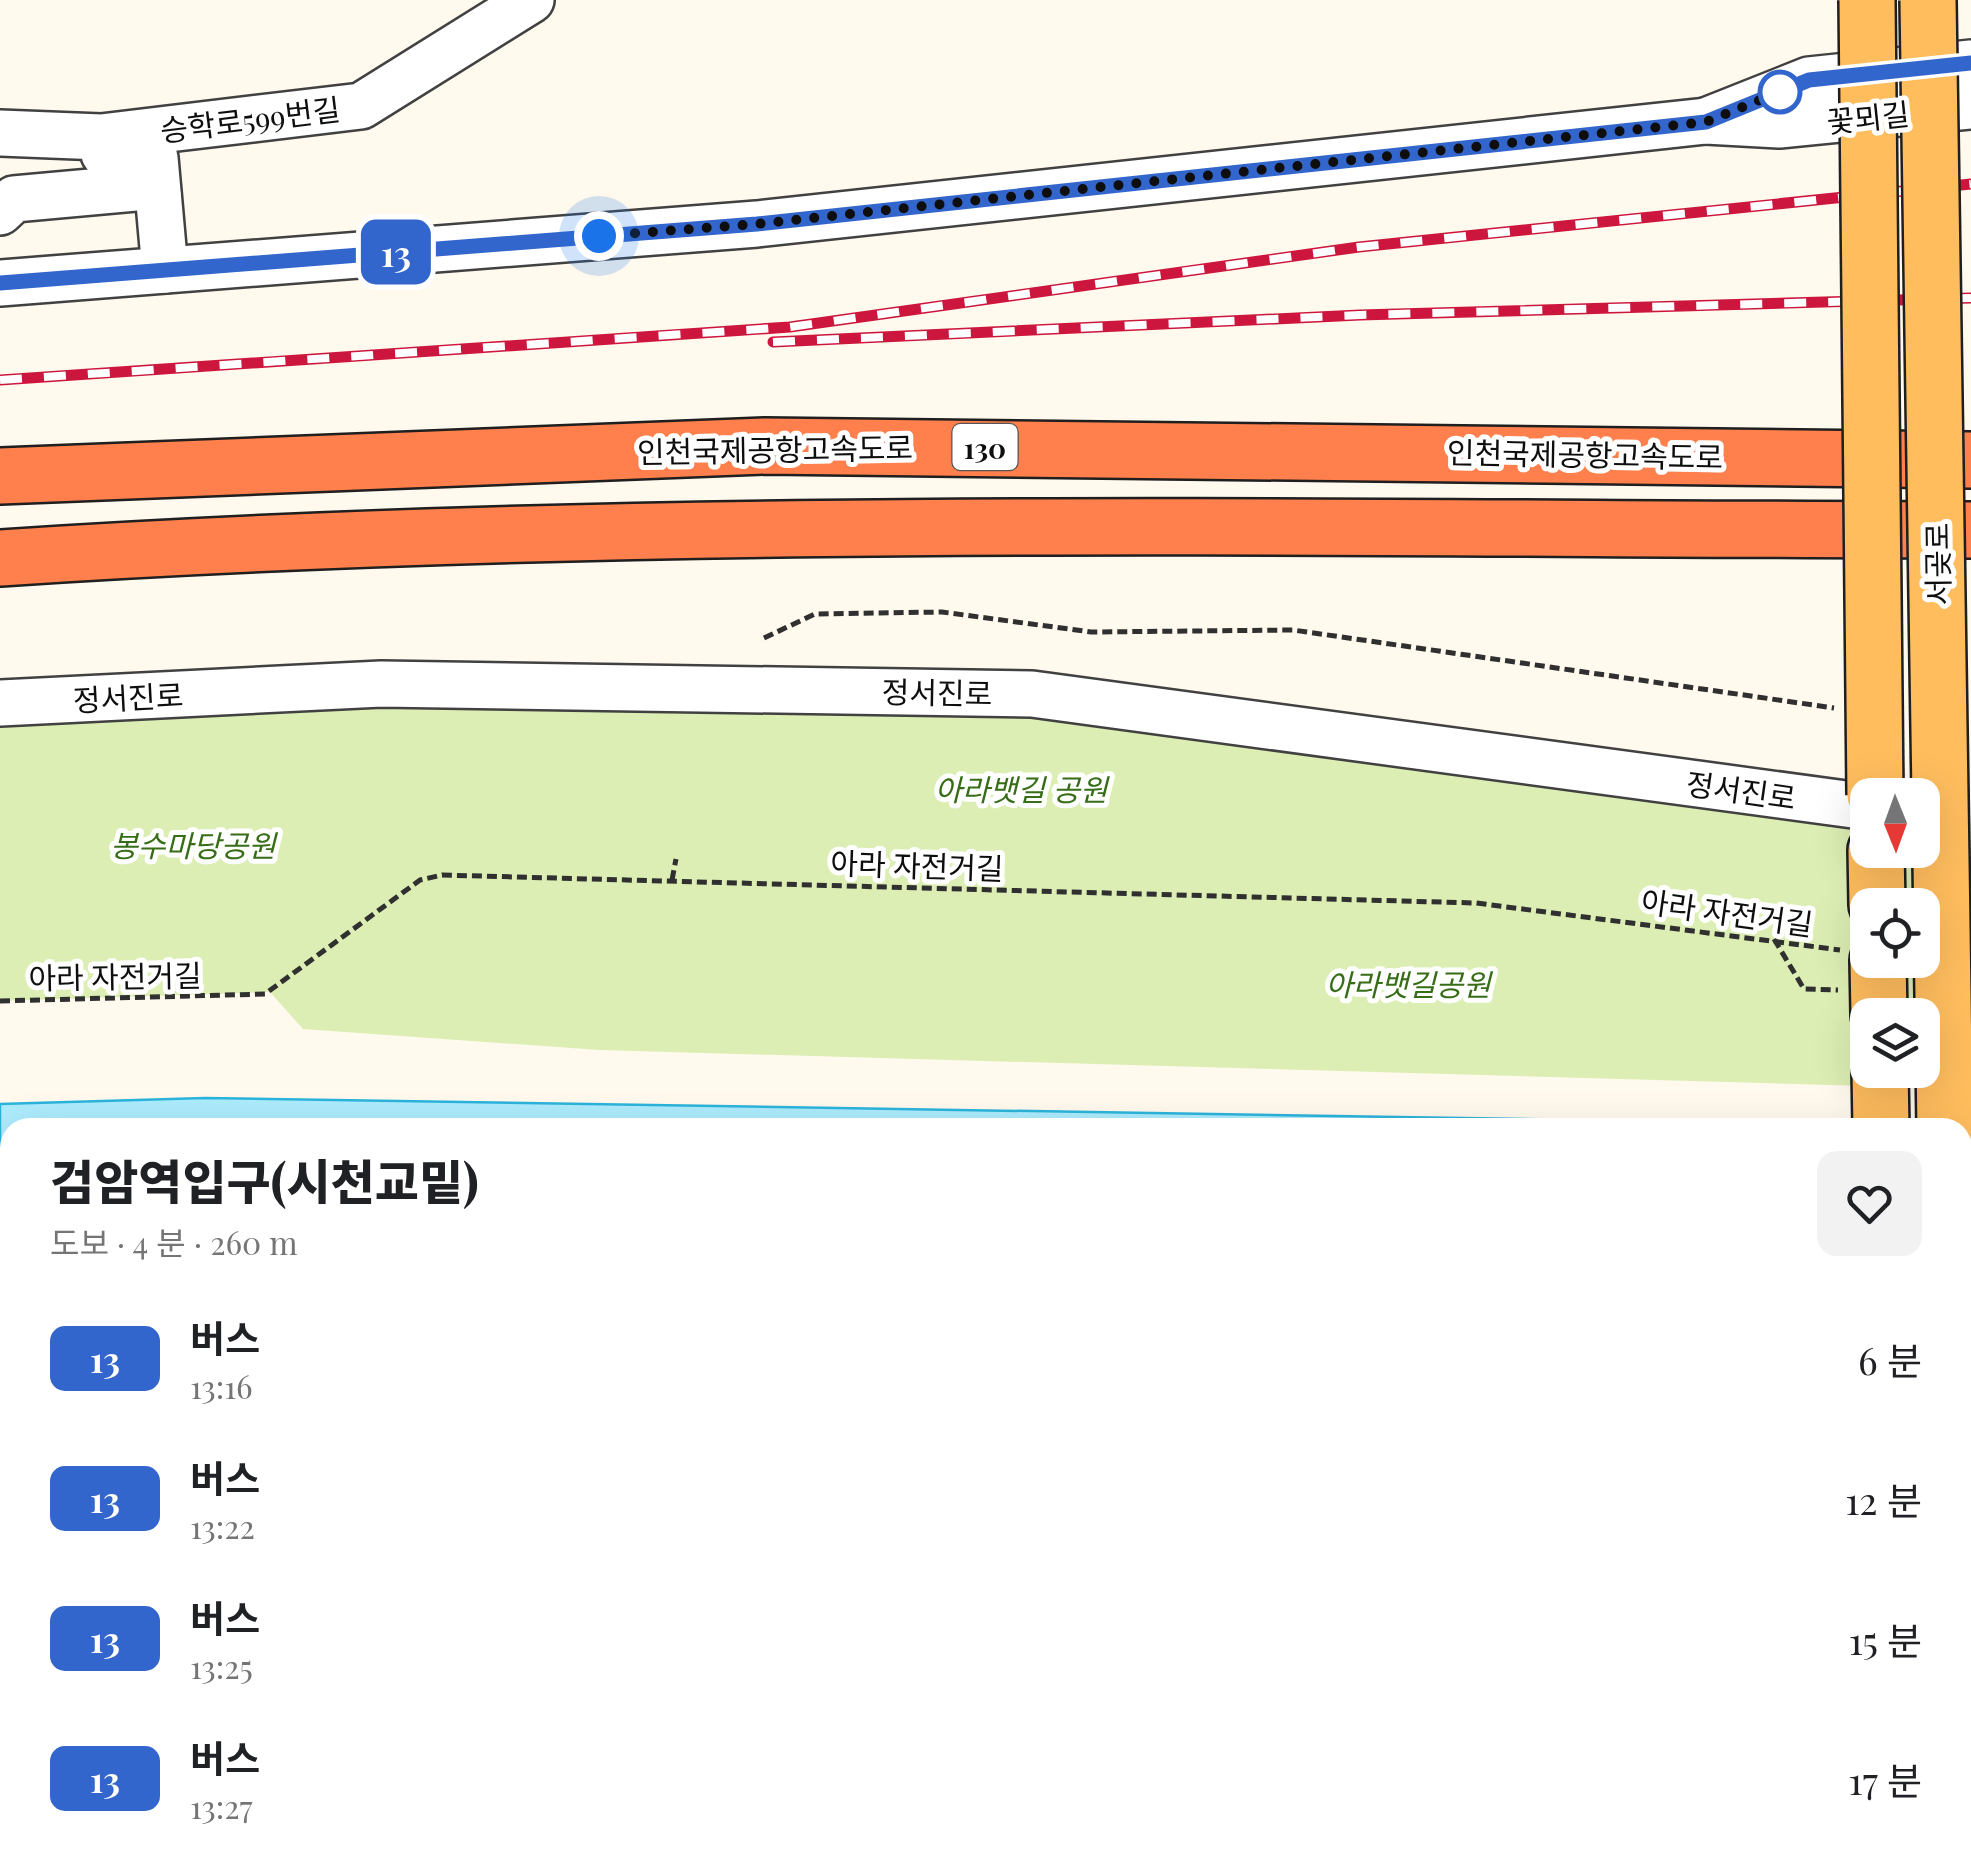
<!DOCTYPE html>
<html lang="ko">
<meta charset="utf-8">
<style>
body{margin:0;font-family:"Playfair Display","Noto Sans KR",serif;background:#f2f2f2;color:#202124;height:100vh;display:flex;flex-direction:column;font-size:38px;white-space:nowrap}
*{box-sizing:border-box;margin:0}
p{font-size:32px;color:#757577}
.icon{flex:none;width:55px;height:55px;fill:none;stroke:currentColor;stroke-width:2;stroke-linecap:round;stroke-linejoin:round}
.map{position:relative;flex:1;overflow:hidden}
.panel{position:absolute;left:0px;top:1118px;width:1972px;height:752px;display:flex;flex-direction:column;background:#fff;border-radius:30px 30px 0 0;box-shadow:0 10px 40px #0002}
.panel>*{flex:none}
.badge{padding:0 20px;border-radius:15px;font-size:35px;line-height:65px}
.needle{width:65px;rotate:179deg}
.tools{position:absolute;left:1850px;top:778px;display:grid;gap:20px}
.tools a{display:grid;place-items:center;width:90px;height:90px;border-radius:20px;background:#fff;box-shadow:0 10px 40px #0002;font-size:50px}
.you{position:absolute;width:50px;height:50px;margin:-25px;border:8px solid #fff;border-radius:50%;background:#1a73e8;box-shadow:0 0 0 15px #1a73e833}
.map>.badge{position:absolute;translate:-50% -50%;box-shadow:0 0 0 5px #fff}
.round{display:grid;place-items:center;flex:none;width:105px;height:105px;border-radius:20px;background:#f2f2f2}
.headline{display:flex;align-items:center;justify-content:space-between;height:170px;padding:0 50px}
h1{font-size:48px;font-weight:800;line-height:75px}
ul{padding:0;list-style:none}
li{display:flex;align-items:center;gap:30px;height:140px;padding:0 50px}
li div{flex:1}
li b{display:block;font-size:38px}
li em{font-style:normal}
li .badge{min-width:110px;font-weight:700;text-align:center}
.map>svg:first-child{display:block}
.green{fill:#dceeb3;fill-rule:evenodd}
.water{fill:#adecfd;stroke:#2cb4dc;stroke-width:2.5}
.pier{fill:#fff9ee}
.lines{fill:none;stroke-linecap:round;stroke-linejoin:round}
.minor-casing{stroke:#414141;stroke-width:50}
.major-casing{stroke:#1f1f1f;stroke-width:60}
.highway-casing{stroke:#1f1f1f;stroke-width:60}
.path{stroke:#303030;stroke-width:5;stroke-dasharray:10 5;stroke-linecap:butt}
.minor{stroke:#fff;stroke-width:45}
.major{stroke:#ffbd5e;stroke-width:55}
.highway{stroke:#ff804c;stroke-width:55}
.rail-casing{stroke:#cd163e;stroke-width:11}
.rail{stroke:#fff;stroke-width:8;stroke-dasharray:22;stroke-linecap:butt}
.major-bridge-casing{stroke:#1f1f1f;stroke-width:60;stroke-linecap:butt}
.major-bridge{stroke:#ffbd5e;stroke-width:55}
.line-casing{stroke:#fff;stroke-width:22}
.line{stroke:#36c;stroke-width:15}
.walk{stroke:#0e0e0e;stroke-width:10;stroke-dasharray:0 18}
.stop-dot{fill:#fff;stroke:#36c;stroke-width:5}
.labels{text-anchor:middle;dominant-baseline:central;stroke-width:10;stroke-linejoin:round;paint-order:stroke}
.shield{fill:#fff;stroke:#565656;stroke-width:2.5}
.shield-label{font-size:28px;font-weight:bold;fill:#0e0e0e}
.street-label{font-size:30px;fill:#0e0e0e;stroke:#fff}
.park-label{font-size:30px;font-style:italic;fill:#376d17;stroke:#fff}
</style>
<div class="map">
<svg width="1971" height="1868" viewBox="0 0 1971 1868">
<rect width="100%" height="100%" fill="#fff9ee"/>
<path class="green" d="M 1032,694 L 1867,807 L 1868,850 L 1922,850 L 1923,815 L 1971,822 L 1971,1089 L 600,1050 L 303,1029 L 270,992 L 0,1001 L 0,703 ZM 1868,905 L 1922,905 L 1922,960 L 1868,960 ZM 1868,1015 L 1922,1015 L 1922,1070 L 1868,1070 Z"/>
<polygon class="water" points="205,1098 1971,1126 1962,1641 1962,1128 10,1128 10,1543 0,1542 0,1104"/>
<polygon class="pier" points="1840,1119 1971,1121 1971,1647 1962,1646 1962,1128 1840,1127"/>
<g class="lines">
<defs>
<g id="minor">
<polyline points="1971,63 1809,80 1706,121 1779,125 1971,106"/>
<polyline points="0,133 101,137 361,106 531,0"/>
<polyline points="104,154 144,149 155,158 165,270"/>
<polyline points="0,212 14,199 146,187 158,195"/>
<polyline points="0,283 757,224 1706,121"/>
<polyline points="0,703 381,684 1032,694 1868,807"/>
<polyline points="499,1860 506,1868"/>
<polyline points="1777,1860 1780,1868"/>
</g>
<g id="major">
<polyline points="1876,850 1877,905"/>
<polyline points="1878,960 1879,1015"/>
<polyline points="1880,1070 1881,1128"/>
<polyline points="0,1701 10,1701"/>
<polyline points="1893,1860 1893,1868"/>
<polyline points="1955,1860 1955,1868"/>
</g>
<g id="highway">
<polyline points="0,476 765,446 1971,460"/>
<path d="M 0,558 C 656,514 1314,529 1971,530"/>
</g>
</defs>
<use href="#minor" class="minor-casing"/>
<use href="#major" class="major-casing"/>
<use href="#highway" class="highway-casing"/>
<g class="path">
<polyline points="764,638 815,614 942,612 1091,632 1293,630 1834,708"/>
<polyline points="672,880 676,859"/>
<polyline points="1774,939 1804,989 1838,990"/>
<polyline points="0,1001 265,994 420,880 442,875 1476,903 1840,950"/>
<polyline points="0,1638 10,1638"/>
<polyline points="1962,1707 1971,1708"/>
</g>
<use href="#minor" class="minor"/>
<use href="#major" class="major"/>
<use href="#highway" class="highway"/>
<defs>
<g id="rail">
<polyline points="773,342 1360,315 1971,298"/>
<polyline points="0,380 790,327 1359,247 1971,184"/>
</g>
</defs>
<use href="#rail" class="rail-casing"/>
<use href="#rail" class="rail"/>
<defs>
<g id="major-bridge">
<polyline points="1867,0 1875,795"/>
<polyline points="1928,0 1945,1128"/>
</g>
</defs>
<use href="#major-bridge" class="major-bridge-casing"/>
<use href="#major-bridge" class="major-bridge"/>
</g>
<g class="lines">
<defs>
<polyline id="line" points="0,283 757,224 1706,122 1809,80 1971,63"/>
</defs>
<use href="#line" class="line-casing"/>
<use href="#line" class="line"/>
<polyline class="walk" points="599,236 757,224 1706,122 1780,92"/>
</g>
<circle class="stop-dot" cx="1780" cy="92" r="20"/>
<g class="labels">
<rect class="shield" x="952.5" y="424" width="65" height="46" rx="8"/>
<g class="shield-label">
<text x="985" y="447">130</text>
</g>
<g class="street-label">
<text transform="translate(1868 117) rotate(-6)">꽃뫼길</text>
<text transform="translate(250 119) rotate(-7)">승학로599번길</text>
<text transform="translate(775 449) rotate(-1)">인천국제공항고속도로</text>
<text transform="translate(1585 454) rotate(1)">인천국제공항고속도로</text>
<text transform="translate(1937 564) rotate(-91)">서곶로</text>
<text transform="translate(937 692) rotate(1)">정서진로</text>
<text transform="translate(128 697) rotate(-3)">정서진로</text>
<text transform="translate(1741 790) rotate(8)">정서진로</text>
<text transform="translate(917 865) rotate(2)">아라 자전거길</text>
<text transform="translate(1727 912) rotate(8)">아라 자전거길</text>
<text transform="translate(115 976) rotate(-1)">아라 자전거길</text>
</g>
<g class="park-label">
<text x="1021" y="789">아라뱃길 공원</text>
<text x="193" y="845">봉수마당공원</text>
<text x="1408" y="984">아라뱃길공원</text>
</g>
</g>
</svg>
<div class="tools">
<a><svg class="needle" viewBox="-14 -14 28 28"><path d="M0-13l5 13h-10z" fill="#e53935"/><path d="M0 13l5-13h-10z" fill="#757577"/></svg></a>
<a><svg class="icon" aria-label="locate" viewBox="0 0 24 24"><circle cx="12" cy="12" r="6"/><path d="M12 2v4M12 18v4M2 12h4M18 12h4"/></svg></a>
<a><svg class="icon" aria-label="layers" viewBox="0 0 24 24"><path d="M12 4l9 5-9 5-9-5zM3 14l9 5 9-5"/></svg></a>
</div>
<div class="you" style="left:599px;top:236px"></div>
<b class="badge" style="left:396px;top:252px;background:#36c;color:#fff">13</b>
<section class="panel">
<div class="headline"><div><h1>검암역입구(시천교밑)</h1><p>도보 · 4 분 · 260 m</p></div><a class="round"><svg class="icon" aria-label="heart" viewBox="0 0 24 24"><path d="M12 20l-8-8c-3-5 5-10 8-4 3-6 11-1 8 4z"/></svg></a></div>
<ul>
<li><span class="badge" style="background:#36c;color:#fff">13</span><div><b>버스</b><p>13:16</p></div><em>6 분</em></li>
<li><span class="badge" style="background:#36c;color:#fff">13</span><div><b>버스</b><p>13:22</p></div><em>12 분</em></li>
<li><span class="badge" style="background:#36c;color:#fff">13</span><div><b>버스</b><p>13:25</p></div><em>15 분</em></li>
<li><span class="badge" style="background:#36c;color:#fff">13</span><div><b>버스</b><p>13:27</p></div><em>17 분</em></li>
</ul>
</section>
</div>
